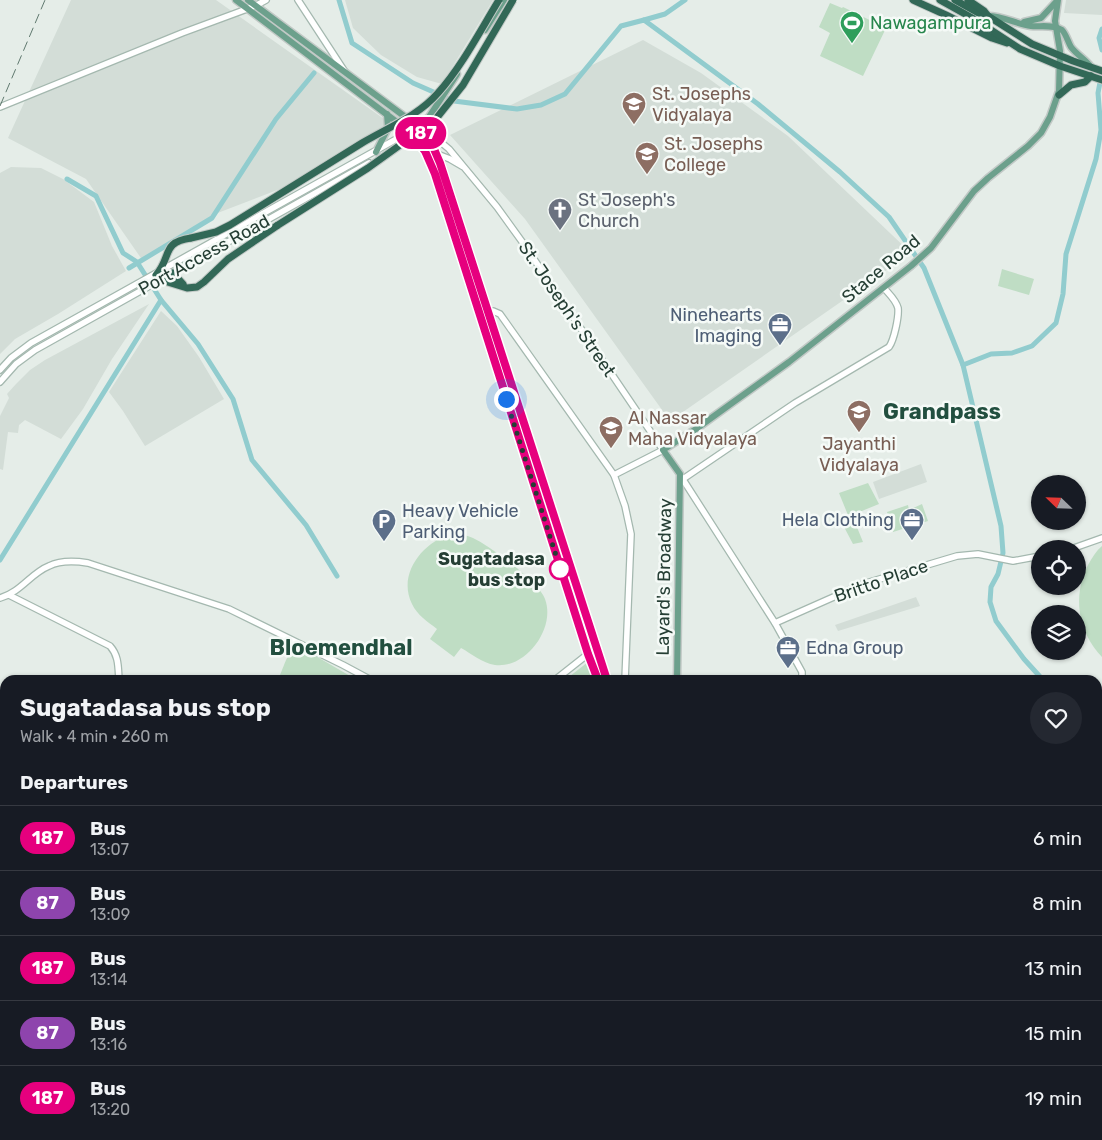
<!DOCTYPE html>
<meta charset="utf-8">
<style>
body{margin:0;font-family:Rubik,sans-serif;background:#242831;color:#f1f3f6;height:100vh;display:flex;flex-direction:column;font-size:19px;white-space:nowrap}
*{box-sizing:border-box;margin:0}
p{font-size:16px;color:#9ea1a6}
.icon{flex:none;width:28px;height:28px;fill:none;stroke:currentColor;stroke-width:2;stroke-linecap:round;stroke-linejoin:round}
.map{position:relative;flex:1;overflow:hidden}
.sheet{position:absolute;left:0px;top:675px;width:1102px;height:465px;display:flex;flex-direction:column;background:#171b24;border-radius:15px 15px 0 0;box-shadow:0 1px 4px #0004}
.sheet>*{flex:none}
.badge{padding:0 10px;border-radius:16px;font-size:18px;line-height:32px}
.needle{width:32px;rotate:293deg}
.fabs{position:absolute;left:1031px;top:475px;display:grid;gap:10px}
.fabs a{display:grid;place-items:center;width:55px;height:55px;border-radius:50%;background:#171b24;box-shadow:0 1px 4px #0004;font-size:25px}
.you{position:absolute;width:25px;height:25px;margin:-12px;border:4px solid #fff;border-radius:50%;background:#1a73e8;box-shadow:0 0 0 8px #1a73e833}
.map>.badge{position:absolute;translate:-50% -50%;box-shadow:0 0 0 2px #fff}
h2{padding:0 20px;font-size:19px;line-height:45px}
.round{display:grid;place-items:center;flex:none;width:52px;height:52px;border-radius:26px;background:#242831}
.overview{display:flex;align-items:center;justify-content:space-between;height:85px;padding:0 20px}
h1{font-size:24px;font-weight:700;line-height:38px}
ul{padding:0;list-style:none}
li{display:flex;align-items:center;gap:15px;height:65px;padding:0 20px;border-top:1px solid #363941}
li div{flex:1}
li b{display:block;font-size:19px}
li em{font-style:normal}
li .badge{min-width:55px;font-weight:700;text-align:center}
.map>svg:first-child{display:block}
.built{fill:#d3ddd7}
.green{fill:#bfddc4}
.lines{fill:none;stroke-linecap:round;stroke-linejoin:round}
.canal{stroke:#91ccce;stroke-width:5}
.secondary-casing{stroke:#a4b8af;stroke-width:8}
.primary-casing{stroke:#c2c9c6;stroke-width:9}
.highway-casing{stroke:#c2c9c6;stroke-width:9}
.secondary{stroke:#fff;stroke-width:5.5}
.primary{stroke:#6ca08c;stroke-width:6}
.highway{stroke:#326857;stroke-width:7}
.rail{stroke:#60796f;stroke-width:1;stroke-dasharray:10 5;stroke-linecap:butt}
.highway-bridge-casing{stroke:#c2c9c6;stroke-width:9;stroke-linecap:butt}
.highway-bridge{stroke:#326857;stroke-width:7}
.line-casing{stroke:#fff;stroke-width:11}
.line{stroke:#e6007e;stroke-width:8}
.walk{stroke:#253e34;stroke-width:5;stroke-dasharray:0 9}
.stop-dot{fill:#fff;stroke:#e6007e;stroke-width:2.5}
.labels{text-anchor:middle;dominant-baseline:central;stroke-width:5;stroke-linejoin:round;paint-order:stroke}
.leisure-label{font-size:18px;fill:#27864d;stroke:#f5faf7;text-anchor:start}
.education-label{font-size:18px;fill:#785e54;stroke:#f5faf7;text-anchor:start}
.worship-label{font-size:18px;fill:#5b616d;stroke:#f5faf7;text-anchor:start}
.street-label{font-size:18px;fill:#253e34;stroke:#f5faf7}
.service-label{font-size:18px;fill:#4e5e75;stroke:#f5faf7;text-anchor:end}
.stop-label{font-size:18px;font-weight:bold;fill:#253e34;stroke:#f5faf7;text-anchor:end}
.district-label{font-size:22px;font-weight:bold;fill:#224f3f;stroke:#f5faf7}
</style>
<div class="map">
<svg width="1102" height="1140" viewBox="0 0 1102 1140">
<rect width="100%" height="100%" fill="#e5ede8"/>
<g class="built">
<polygon points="71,0 216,0 394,126 311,177 215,214 143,261 86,179 8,138"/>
<polygon points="345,0 493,0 442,84 417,77 381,55 353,28"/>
<polygon points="1066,0 1102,0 1102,15 1064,13"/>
<polygon points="643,40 701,73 788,136 911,253 670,421 525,219 450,135"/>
<polygon points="11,167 41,168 63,179 94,202 112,246 126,271 58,314 15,339 0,354 0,173"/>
<polygon points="149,304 112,359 83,409 61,439 25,420 19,425 18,433 8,432 3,470 0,469 0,416 9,398 7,394 16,384 30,370 45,360"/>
<polygon points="161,311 177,326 199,357 224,399 145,446 123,411 109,392"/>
<polygon points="921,464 927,482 879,499 873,482"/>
<polygon points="916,597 920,606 838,631 835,625"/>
</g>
<g class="green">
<polygon points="830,3 842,8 843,7 886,28 863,76 820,56 830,33 819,27"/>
<polygon points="1002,269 1034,279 1029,295 998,286"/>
<polygon points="868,483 879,504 852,515 863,542 853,544 843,525 850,520 839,493"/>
<polygon points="922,504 928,521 893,532 887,512 908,505 909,510"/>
<path d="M 451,534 C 459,534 466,535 473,538 C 490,546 539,582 545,599 C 556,628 526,669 495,665 C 482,663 472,654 461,648 L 454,657 L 430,639 L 437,629 C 428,622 417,615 412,604 C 397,574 423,542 451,534 Z"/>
<path d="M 1102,546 L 1102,657 C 1078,632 1072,596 1088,565 C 1092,558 1096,551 1102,546 Z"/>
<polygon points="295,644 357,680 278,680 286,660"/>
<polygon points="588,662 594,680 565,680"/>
<polygon points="462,1135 532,1135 532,1140 462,1140 460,1139"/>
</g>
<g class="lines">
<g class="canal">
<polyline points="339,0 352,43 413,83 454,101 517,109 541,105 565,94 621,26 644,20 758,104 840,172 889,217 924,268 963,365 1001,526 1003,553 998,574 991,587 990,602 996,621 1024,659 1043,680"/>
<polyline points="644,20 665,14 685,0"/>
<polyline points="1102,29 1099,38 1102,50"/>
<polyline points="67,179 96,196 123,253 137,262 161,300"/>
<polyline points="129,268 212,218 276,119 314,73"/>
<polyline points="963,365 991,354 1012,353 1032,346 1056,323 1063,294 1066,254 1096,159 1101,130 1098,93 1102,72"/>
<polyline points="0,560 161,300 198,344 233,399 252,460 306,525 337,576"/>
<polyline points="1098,728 1102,732"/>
</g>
<defs>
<g id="secondary">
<polyline points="298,0 345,72"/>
<polyline points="0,107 182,33 255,6 266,0"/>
<polyline points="427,136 437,139 449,149 497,207 523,243 663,450 614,475"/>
<polyline points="437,154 450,159 462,166"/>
<polyline points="480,316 493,311 500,314 614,475 625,506 631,534 625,680"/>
<polyline points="0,370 11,358 31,343 409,132"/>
<polyline points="0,382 16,364 35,350 369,163"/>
<polyline points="682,478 775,623 802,672 802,680"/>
<path d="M 683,479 L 795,403 L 889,347 C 894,340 899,317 898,308 C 896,300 889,294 884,288"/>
<polyline points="1071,549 1102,538"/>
<path d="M 9,595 L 110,646 C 119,656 118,667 119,680"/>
<path d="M 0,598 C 21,592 31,573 49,566 C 61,560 75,561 88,563 L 229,609 L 343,665 L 371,680"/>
<polyline points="775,623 863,584 957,556 978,554 1013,561 1040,556"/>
<polyline points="555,680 588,654 595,644"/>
<polyline points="0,949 5,945"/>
<polyline points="0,1100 5,1103"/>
<polyline points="50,1135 57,1140"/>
<polyline points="334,1135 339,1140"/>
<polyline points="135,1140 138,1135"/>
<polyline points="440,1140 442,1135"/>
<polyline points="791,1140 791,1135"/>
<polyline points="925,1140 925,1135"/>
</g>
<g id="primary">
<path d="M 236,0 L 398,123 C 418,139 426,150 435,174 L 588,654 L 598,680"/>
<path d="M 248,0 L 408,119 C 425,133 433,143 441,163 L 607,680"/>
<path d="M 988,16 C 1003,16 1016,24 1031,26 C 1040,27 1053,24 1062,30 C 1066,34 1068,42 1071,47 C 1077,55 1085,59 1091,67"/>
<polyline points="1024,22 1041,18 1056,2"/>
<polyline points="485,30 504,0"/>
<polyline points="409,132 429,117 457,74"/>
<polyline points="376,152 388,128 387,114"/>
<polyline points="677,680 680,474 663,450 696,429 789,362 911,266 931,248 974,191 988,178 1028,146 1041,133 1050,117 1059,91 1060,51 1055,21 1058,0"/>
<polyline points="1098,1072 1102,1074"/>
<polyline points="1098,1081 1102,1083"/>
<polyline points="266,1140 272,1135"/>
<polyline points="276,1140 282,1135"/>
<polyline points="665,1140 665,1135"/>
<polyline points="671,1140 672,1135"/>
</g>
<g id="highway">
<polyline points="913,0 946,15 992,38 1007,43"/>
<polyline points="940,0 974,19 1020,49 1060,66 1102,80"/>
<polyline points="955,0 982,15 988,16 1032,44 1073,61 1102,71"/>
<polyline points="968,0 984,11 988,16"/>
<polyline points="1059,95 1071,85 1085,82 1091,76"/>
<polyline points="173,273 183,284"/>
<path d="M 156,275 C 172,257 161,242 191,238"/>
<polyline points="161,280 187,288 197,287 204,282 228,259 278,225"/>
</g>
</defs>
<use href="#secondary" class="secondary-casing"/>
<use href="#primary" class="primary-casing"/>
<use href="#highway" class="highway-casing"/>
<use href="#secondary" class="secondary"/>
<use href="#primary" class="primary"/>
<use href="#highway" class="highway"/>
<polyline class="rail" points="0,106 45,0"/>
<defs>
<g id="highway-bridge">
<polyline points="278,225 368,168 435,120 463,85 513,0"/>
<path d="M 191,238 L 216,232 L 230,225 C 274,198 318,170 362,143 C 389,127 418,116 438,93 C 462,66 480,31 499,0"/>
</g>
</defs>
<use href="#highway-bridge" class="highway-bridge-casing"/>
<use href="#highway-bridge" class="highway-bridge"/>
</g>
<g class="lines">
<defs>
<polyline id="line" points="598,680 588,654 435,174 425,151 414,137 423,132 431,142 440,163 607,680"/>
</defs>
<use href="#line" class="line-casing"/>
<use href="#line" class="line"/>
<polyline class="walk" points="506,399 561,571 560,569"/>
</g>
<defs>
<symbol id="stadium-pin" viewBox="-11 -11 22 30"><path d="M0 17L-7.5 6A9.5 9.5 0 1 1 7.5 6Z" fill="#2e9e5b" stroke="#f5faf7"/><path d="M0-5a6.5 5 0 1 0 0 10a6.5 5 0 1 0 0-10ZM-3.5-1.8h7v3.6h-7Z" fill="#fff"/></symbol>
<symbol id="school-pin" viewBox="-11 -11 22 30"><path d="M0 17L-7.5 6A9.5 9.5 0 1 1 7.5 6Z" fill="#8d6e63" stroke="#f5faf7"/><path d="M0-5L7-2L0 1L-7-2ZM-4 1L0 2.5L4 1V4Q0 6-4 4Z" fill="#fff"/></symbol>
<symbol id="church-pin" viewBox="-11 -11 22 30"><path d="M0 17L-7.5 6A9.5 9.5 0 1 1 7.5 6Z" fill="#6b7280" stroke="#f5faf7"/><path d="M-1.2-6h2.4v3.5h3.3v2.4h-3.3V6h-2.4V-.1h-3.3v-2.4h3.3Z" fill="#fff"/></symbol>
<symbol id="office-pin" viewBox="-11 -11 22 30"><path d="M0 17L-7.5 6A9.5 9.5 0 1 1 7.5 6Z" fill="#5c6f8a" stroke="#f5faf7"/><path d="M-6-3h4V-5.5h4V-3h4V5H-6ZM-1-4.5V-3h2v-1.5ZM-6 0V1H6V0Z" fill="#fff"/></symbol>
<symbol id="parking-pin" viewBox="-11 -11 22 30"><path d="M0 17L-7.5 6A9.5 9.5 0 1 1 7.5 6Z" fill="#5c6f8a" stroke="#f5faf7"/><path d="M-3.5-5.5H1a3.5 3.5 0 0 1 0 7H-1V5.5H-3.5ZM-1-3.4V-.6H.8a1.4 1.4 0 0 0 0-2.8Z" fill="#fff"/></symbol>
</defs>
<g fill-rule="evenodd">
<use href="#stadium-pin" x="838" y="9" width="28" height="38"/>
<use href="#school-pin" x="620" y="90" width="28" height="38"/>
<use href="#school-pin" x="633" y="140" width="28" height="38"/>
<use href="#church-pin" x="546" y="196" width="28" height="38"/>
<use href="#office-pin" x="766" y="311" width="28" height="38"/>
<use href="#school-pin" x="845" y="398" width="28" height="38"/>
<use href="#school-pin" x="597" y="414" width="28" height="38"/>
<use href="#office-pin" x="898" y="506" width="28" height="38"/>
<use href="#parking-pin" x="370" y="507" width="28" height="38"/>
<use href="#office-pin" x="774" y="634" width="28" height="38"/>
</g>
<circle class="stop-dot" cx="560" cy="569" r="10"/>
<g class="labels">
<g class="leisure-label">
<text x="870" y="23">Nawagampura</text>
</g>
<g class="education-label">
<text x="652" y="94">St. Josephs<tspan x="652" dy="21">Vidyalaya</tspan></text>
<text x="664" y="144">St. Josephs<tspan x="664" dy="21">College</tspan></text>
<text x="628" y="418">Al Nassar<tspan x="628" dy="21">Maha Vidyalaya</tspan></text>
<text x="859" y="444" text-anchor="middle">Jayanthi<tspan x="859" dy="21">Vidyalaya</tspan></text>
</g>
<g class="worship-label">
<text x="578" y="200">St Joseph's<tspan x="578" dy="21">Church</tspan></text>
</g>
<g class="street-label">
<text transform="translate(204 255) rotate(-29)">Port Access Road</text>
<text transform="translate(881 269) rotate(-40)">Stace Road</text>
<text transform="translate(567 309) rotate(56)">St. Joseph's Street</text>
<text transform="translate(664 577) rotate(-89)">Layard's Broadway</text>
<text transform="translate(881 581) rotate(-19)">Britto Place</text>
</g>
<g class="service-label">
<text x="762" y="315">Ninehearts<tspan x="762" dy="21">Imaging</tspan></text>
<text x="402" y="511" text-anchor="start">Heavy Vehicle<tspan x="402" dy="21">Parking</tspan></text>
<text x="894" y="520">Hela Clothing</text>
<text x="806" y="648" text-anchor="start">Edna Group</text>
</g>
<g class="stop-label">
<text x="545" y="559">Sugatadasa<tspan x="545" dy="21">bus stop</tspan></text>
</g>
<g class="district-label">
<text x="942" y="411">Grandpass</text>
<text x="341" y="647">Bloemendhal</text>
</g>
</g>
</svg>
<div class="fabs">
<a><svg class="needle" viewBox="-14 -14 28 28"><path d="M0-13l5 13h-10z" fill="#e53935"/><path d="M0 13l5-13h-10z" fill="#9ea1a6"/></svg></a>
<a><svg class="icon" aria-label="locate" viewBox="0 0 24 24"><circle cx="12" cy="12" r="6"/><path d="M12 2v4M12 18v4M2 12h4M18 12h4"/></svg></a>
<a><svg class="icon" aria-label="layers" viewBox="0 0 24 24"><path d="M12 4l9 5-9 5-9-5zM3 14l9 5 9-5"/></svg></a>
</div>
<div class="you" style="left:506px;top:399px"></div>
<b class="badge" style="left:421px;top:133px;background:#e6007e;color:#fff">187</b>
<section class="sheet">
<div class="overview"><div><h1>Sugatadasa bus stop</h1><p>Walk · 4 min · 260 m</p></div><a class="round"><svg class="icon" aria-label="heart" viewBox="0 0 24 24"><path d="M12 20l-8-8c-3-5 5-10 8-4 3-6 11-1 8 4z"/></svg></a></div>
<h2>Departures</h2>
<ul>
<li><span class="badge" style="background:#e6007e;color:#fff">187</span><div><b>Bus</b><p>13:07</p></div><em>6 min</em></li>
<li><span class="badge" style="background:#8e44ad;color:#fff">87</span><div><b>Bus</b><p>13:09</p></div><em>8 min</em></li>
<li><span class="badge" style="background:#e6007e;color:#fff">187</span><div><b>Bus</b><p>13:14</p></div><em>13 min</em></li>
<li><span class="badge" style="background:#8e44ad;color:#fff">87</span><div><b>Bus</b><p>13:16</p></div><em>15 min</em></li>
<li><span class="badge" style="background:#e6007e;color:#fff">187</span><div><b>Bus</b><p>13:20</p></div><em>19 min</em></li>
</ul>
</section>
</div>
